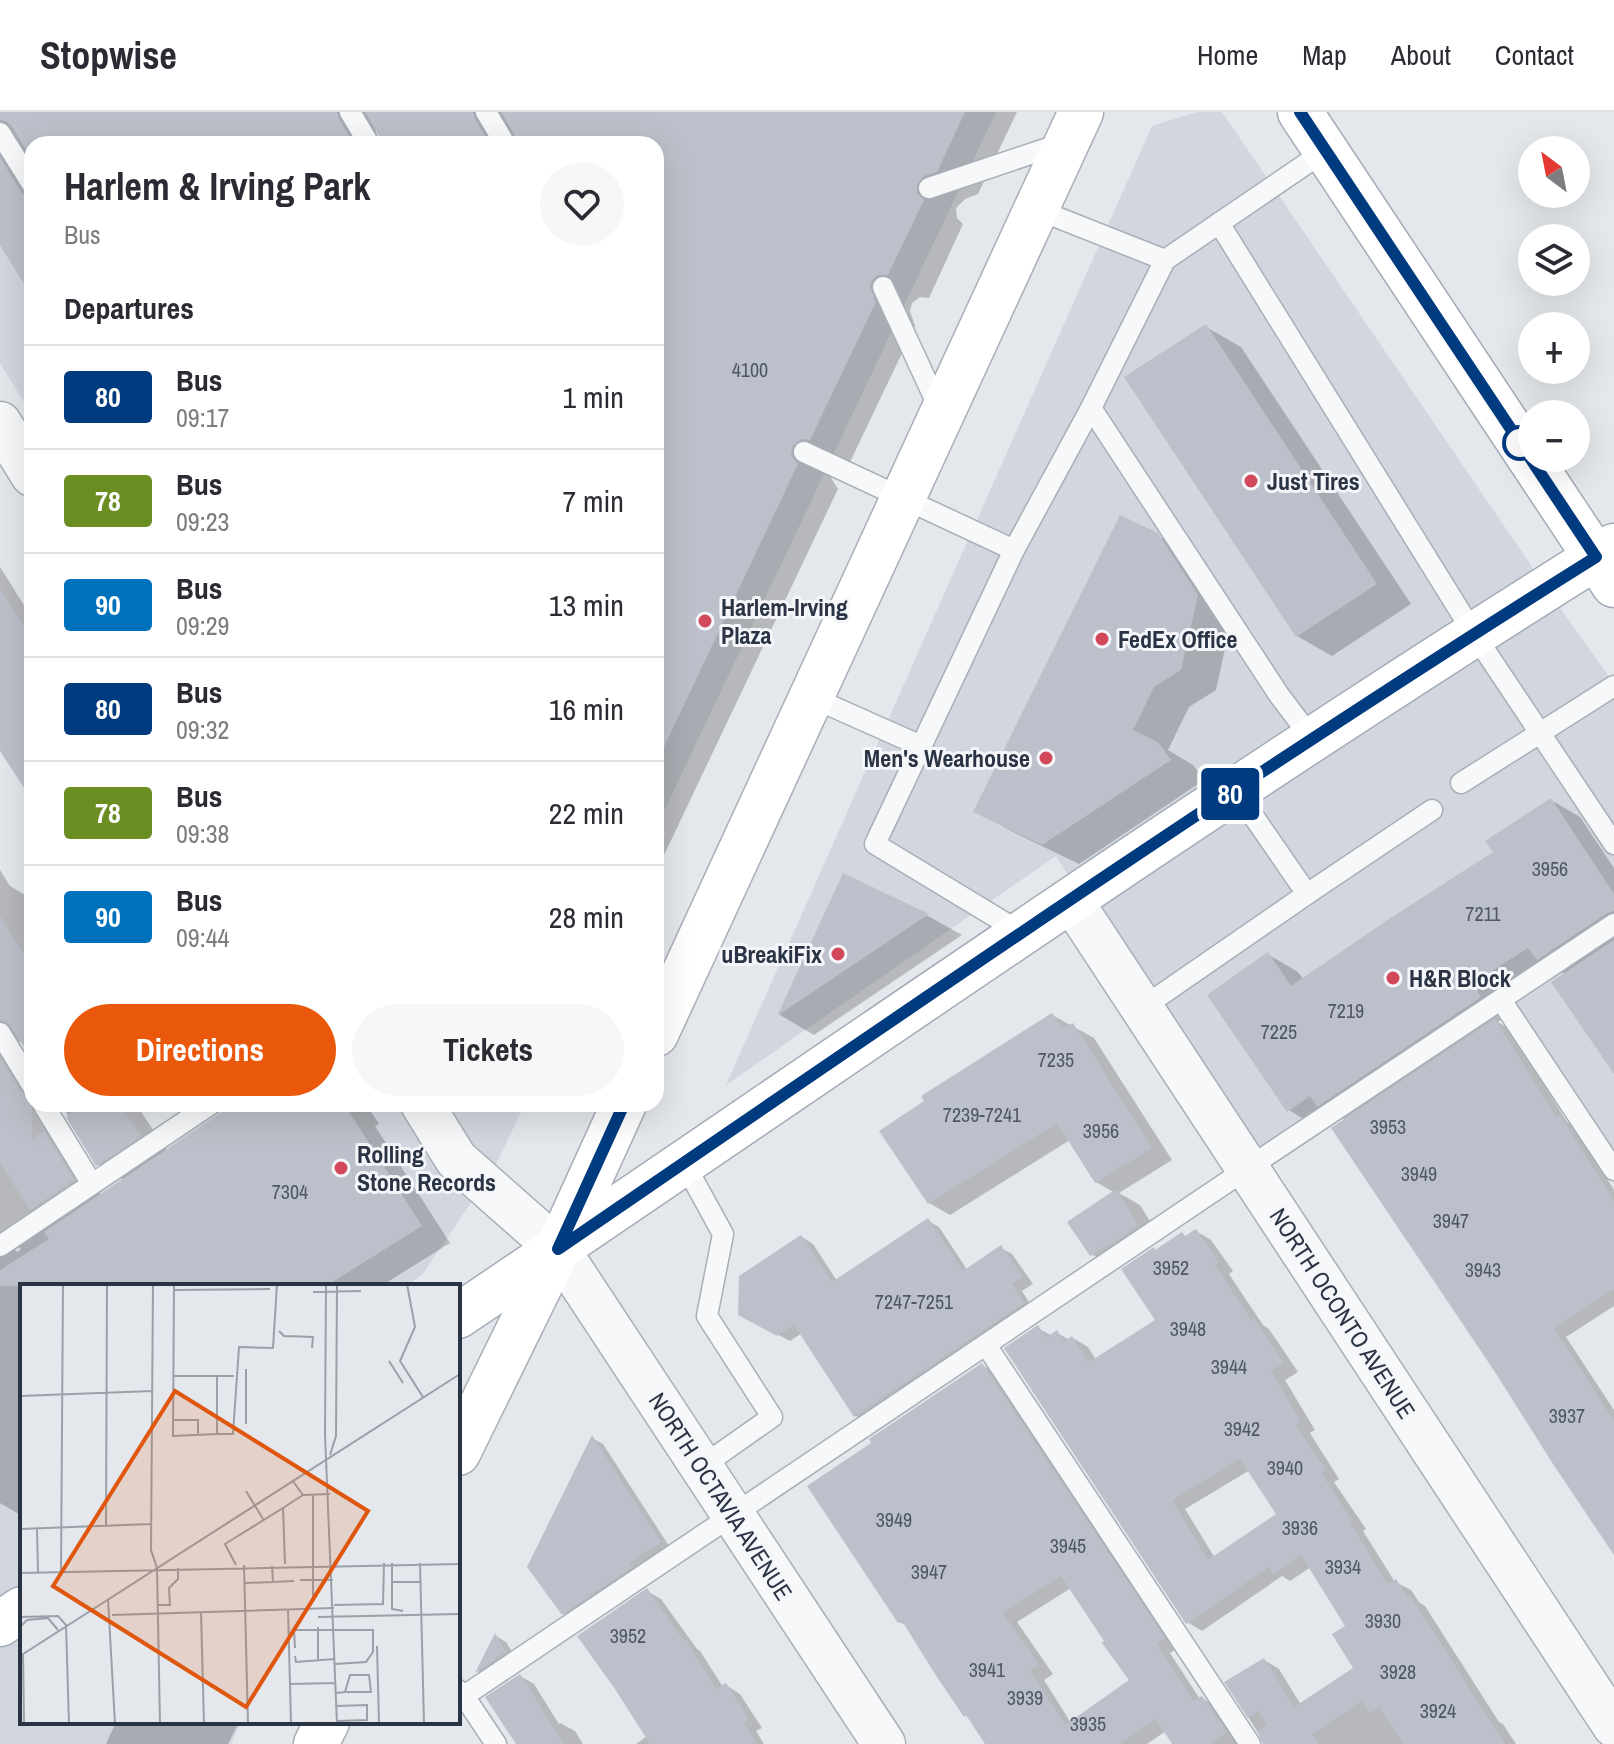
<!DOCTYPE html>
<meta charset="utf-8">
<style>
body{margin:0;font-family:"Archivo Narrow",sans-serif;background:#f7f7f7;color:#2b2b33;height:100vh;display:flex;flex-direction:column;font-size:30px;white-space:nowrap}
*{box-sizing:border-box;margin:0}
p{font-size:26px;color:#7c7c81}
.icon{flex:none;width:44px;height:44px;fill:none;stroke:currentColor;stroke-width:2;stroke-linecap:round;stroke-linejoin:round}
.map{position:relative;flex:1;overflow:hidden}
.panel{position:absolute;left:24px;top:24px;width:640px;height:976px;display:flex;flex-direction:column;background:#fff;border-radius:24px;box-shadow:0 8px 32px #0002}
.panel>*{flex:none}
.badge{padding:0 16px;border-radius:6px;font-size:28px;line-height:52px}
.needle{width:52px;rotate:328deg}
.tools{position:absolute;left:1518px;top:24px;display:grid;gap:16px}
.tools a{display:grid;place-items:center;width:72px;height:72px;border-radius:50%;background:#fff;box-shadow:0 8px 32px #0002;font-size:40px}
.map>.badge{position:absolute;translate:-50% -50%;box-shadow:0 0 0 4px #fff}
h2{padding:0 40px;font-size:30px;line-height:72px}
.round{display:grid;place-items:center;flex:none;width:84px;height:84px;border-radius:42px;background:#f7f7f7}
.summary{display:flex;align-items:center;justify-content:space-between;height:136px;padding:0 40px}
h1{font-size:38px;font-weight:700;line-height:60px}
.primary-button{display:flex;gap:16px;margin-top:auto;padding:16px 40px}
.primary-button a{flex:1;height:92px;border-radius:48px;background:#ea580c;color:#fff;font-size:32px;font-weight:700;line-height:92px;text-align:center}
.primary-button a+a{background:#f7f7f7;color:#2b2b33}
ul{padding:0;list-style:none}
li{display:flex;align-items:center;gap:24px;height:104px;padding:0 40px;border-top:2px solid #e1e1e2}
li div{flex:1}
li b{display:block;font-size:30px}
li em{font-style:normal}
li .badge{min-width:88px;font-weight:700;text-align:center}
header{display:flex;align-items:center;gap:48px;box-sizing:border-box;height:112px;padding:0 40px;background:#fff;border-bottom:2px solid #e1e1e2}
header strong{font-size:38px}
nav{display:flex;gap:44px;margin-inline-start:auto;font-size:28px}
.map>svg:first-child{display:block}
.built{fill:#d2d6de}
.shadow{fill:#0003;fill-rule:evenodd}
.building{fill:#bbc0ca;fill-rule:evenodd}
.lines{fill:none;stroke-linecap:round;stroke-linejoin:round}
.lane-casing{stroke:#a9aeb7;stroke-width:23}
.street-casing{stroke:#a9aeb7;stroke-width:45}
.secondary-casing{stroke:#a9aeb7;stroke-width:47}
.primary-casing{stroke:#a3abb8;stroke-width:47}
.lane{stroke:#f7f8fa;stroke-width:20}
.street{stroke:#f7f8fa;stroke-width:42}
.secondary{stroke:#fff;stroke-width:44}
.primary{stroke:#fff;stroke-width:44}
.line-casing{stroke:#fff;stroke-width:18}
.line{stroke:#003b80;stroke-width:12}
.stop-dot{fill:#fff;stroke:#003b80;stroke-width:4}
.poi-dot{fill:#d1495b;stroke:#f4f6f9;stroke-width:3}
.labels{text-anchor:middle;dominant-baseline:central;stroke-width:6;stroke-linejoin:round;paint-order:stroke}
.number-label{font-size:20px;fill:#4f5766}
.poi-label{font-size:24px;font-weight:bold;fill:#2b3445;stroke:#f4f6f9;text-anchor:start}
.street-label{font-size:24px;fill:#2b3445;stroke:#f4f6f9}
.inset-road{fill:none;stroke:#9a9fa9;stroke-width:2}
.view{fill:#df570f;fill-opacity:0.15;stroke:#df570f;stroke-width:4}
.inset-edge{fill:none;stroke:#2b3445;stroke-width:4}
</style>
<header>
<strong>Stopwise</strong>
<nav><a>Home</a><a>Map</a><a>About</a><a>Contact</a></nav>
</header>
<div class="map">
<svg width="1614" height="1632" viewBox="0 0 1614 1632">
<rect width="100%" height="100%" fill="#e4e7ec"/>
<g class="built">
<polygon points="0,0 996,0 656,716 656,32 32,32 32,303 0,251"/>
<polygon points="1197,0 1222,0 1560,496 1614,572 1614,1041 1505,878 1249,1051 1056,744 726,973 1152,14"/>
<polygon points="223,992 525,992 493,1058 422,1163 406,1174 22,1174 22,1610 241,1610 231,1632 0,1632 0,1142"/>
</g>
<g class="shadow">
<polygon points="0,0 1017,0 978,82 965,87 956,96 957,106 963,112 929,186 920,185 912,191 910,199 915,214 850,350 844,349 833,357 831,366 838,377 656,760 656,32 384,32 375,15 379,32 32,32 32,44 28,38 29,52 32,57 32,181 0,130"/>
<polygon points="1206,215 1241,235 1411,492 1332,544 1297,524"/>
<polygon points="1157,423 1192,444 1232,504 1216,578 1189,595 1168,638 1193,653 1204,668 1079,752 1011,719 976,699"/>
<polygon points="0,455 32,506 32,684 0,634"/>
<polygon points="1551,688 1580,705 1614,756 1614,959 1565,862 1553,855 1501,889 1510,902 1498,910 1509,917 1567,1010 1574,1013 1614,1078 1614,1194 1566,1225 1614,1298 1614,1442 1586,1401 1587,1400 1346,1009 1336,1003 1318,1016 1289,998 1269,843 1298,860 1304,868 1496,741"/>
<polygon points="0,758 10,774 32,787 32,944 21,927 15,938 32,970 32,992 46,992 101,1084 125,1068 97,1052 61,992 136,992 167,1039 225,999 213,992 366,992 379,1012 375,1014 450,1131 381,1174 22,1174 22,1404 0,1391 0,1130 18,1140 21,1137 0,1125"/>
<polygon points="844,764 928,804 962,823 814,923 780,903"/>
<polygon points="1052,903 1094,926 1172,1048 1119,1081 1140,1093 1161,1127 1131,1147 1129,1146 1115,1156 1091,1142 1115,1081 1096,1070 1070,1028 950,1103 929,1091"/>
<polygon points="928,1109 939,1115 968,1159 1001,1136 1012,1142 1033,1172 1022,1179 1034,1198 867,1310 856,1304 802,1221 790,1229 752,1209 802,1125 813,1132 837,1169"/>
<path d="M 1196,1119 L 1211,1128 L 1233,1159 L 1229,1162 L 1263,1213 L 1269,1217 L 1298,1260 L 1285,1268 L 1315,1318 L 1310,1321 L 1339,1367 L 1334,1370 L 1366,1417 L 1363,1419 L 1395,1470 L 1411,1478 L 1419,1490 L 1425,1494 L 1499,1610 L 1503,1612 L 1516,1632 L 1265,1632 L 1227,1571 L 1264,1548 L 1279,1557 L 1301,1593 L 1356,1556 L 1348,1515 L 1311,1455 L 1290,1469 L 1282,1464 L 1202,1519 L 1187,1510 L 1038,1216 L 1052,1224 L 1057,1221 L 1070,1228 L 1073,1226 L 1088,1235 L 1096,1248 L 1158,1208 L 1156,1139 L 1182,1122 L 1187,1125 ZM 1250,1358 L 1278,1402 L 1215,1446 L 1185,1397 Z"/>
<path d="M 982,1253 L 997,1262 L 1178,1536 L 1170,1541 L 1200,1587 L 1202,1586 L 1218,1595 L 1243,1632 L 1175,1632 L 1166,1619 L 1147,1632 L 988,1632 L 971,1606 L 965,1603 L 908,1514 L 899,1510 ZM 1071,1476 L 1132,1569 L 1071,1611 L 1044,1568 L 1053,1562 L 1017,1510 Z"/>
<polygon points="592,1326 603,1332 671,1437 574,1508 563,1501"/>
<polygon points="647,1479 661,1487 697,1537 700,1539 723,1575 726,1573 740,1582 762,1616 756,1619 764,1632 636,1632 647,1624"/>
<polygon points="496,1524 506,1530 516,1546 488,1566 478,1560"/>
<polygon points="520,1564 534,1572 559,1612 560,1611 575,1619 583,1632 521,1632"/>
<polygon points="116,1610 239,1610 228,1632 106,1632"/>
</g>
<g class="building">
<polygon points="0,0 337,0 339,7 354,32 32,32 32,48 11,13 5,9 0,8"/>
<polygon points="365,0 473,0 475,7 490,32 382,32 380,25"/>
<polygon points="501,0 965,0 937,60 924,64 917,73 917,81 924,88 888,163 878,163 872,168 870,175 876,190 810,328 802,327 793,334 791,342 794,348 798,352 656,652 656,32 518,32 516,25"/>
<polygon points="0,45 21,80 27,84 32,85 32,185 0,133"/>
<polygon points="1206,212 1377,472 1296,525 1124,265"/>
<polygon points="1120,403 1158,421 1198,483 1181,558 1154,575 1133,618 1158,630 1171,648 1042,733 973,700"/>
<polygon points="0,477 32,526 32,688 0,639"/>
<polygon points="1551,686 1614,782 1614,799 1607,801 1537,848 1528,836 1473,871 1481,885 1317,995 1310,984 1287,1000 1207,883 1268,840 1291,874 1389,807 1493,740 1485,729"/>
<polygon points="843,761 929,802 777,904"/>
<polygon points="0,804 32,854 32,948 11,914 7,910 0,908"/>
<polygon points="1614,828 1614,962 1551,870"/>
<polygon points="1052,901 1063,917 1073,911 1152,1036 1095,1071 1057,1011 928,1092 879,1019 924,989 921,984"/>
<polygon points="1495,907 1556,1005 1560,1003 1614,1089 1614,1177 1554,1217 1614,1309 1614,1443 1553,1352 1493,1257 1331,1016"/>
<polygon points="0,946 21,980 25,984 32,986 30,992 32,999 32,1027 44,1019 74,1068 30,1098 0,1051"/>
<polygon points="85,992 120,992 141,1024 96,1054 66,1005"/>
<polygon points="234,992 344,992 422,1114 326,1174 0,1174 0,1158 49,1127 44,1120"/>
<polygon points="1116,1077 1139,1113 1107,1135 1106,1134 1090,1144 1067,1110"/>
<polygon points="928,1106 963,1159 1001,1133 1023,1165 1012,1172 1024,1191 854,1305 794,1213 777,1224 738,1203 739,1164 801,1123 832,1170"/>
<path d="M 1196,1117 L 1219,1150 L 1215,1153 L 1251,1208 L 1254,1206 L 1284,1251 L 1271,1259 L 1301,1310 L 1296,1313 L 1326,1358 L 1321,1361 L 1352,1408 L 1350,1410 L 1388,1472 L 1396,1467 L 1407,1484 L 1410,1483 L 1505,1632 L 1404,1632 L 1379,1595 L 1370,1601 L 1362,1589 L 1312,1622 L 1318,1632 L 1263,1632 L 1257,1619 L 1267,1613 L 1258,1599 L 1248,1606 L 1224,1570 L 1264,1546 L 1294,1595 L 1353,1556 L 1332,1522 L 1345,1514 L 1301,1443 L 1273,1462 L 1269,1455 L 1186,1512 L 1004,1236 L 1038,1213 L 1046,1226 L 1057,1218 L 1064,1230 L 1072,1224 L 1089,1250 L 1155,1208 L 1121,1157 L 1154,1135 L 1155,1138 L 1182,1120 L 1185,1124 ZM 1240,1347 L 1276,1402 L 1208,1448 L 1172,1388 Z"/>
<path d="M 982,1251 L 1165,1526 L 1157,1532 L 1193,1589 L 1202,1584 L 1227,1620 L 1210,1632 L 1172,1632 L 1156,1607 L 1120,1632 L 985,1632 L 966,1603 L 964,1605 L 935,1562 L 902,1509 L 898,1511 L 807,1374 L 871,1331 L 869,1327 ZM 1061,1464 L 1104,1529 L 1102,1531 L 1129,1568 L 1065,1613 L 1030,1559 L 1039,1553 L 1003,1501 Z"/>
<polygon points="592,1323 661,1430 629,1451 632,1455 562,1503 527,1455"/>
<polygon points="647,1476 684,1529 686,1528 716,1577 726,1571 749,1607 744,1611 757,1632 650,1632 615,1577 577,1524"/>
<polygon points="495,1521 506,1540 475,1561"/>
<polygon points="520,1562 564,1632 516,1632 485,1585"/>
</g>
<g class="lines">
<defs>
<g id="lane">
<polyline points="350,0 369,32"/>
<polyline points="486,0 505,32"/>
<polyline points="0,21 32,72"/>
<polyline points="929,76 1063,31"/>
<polyline points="1036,97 1165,148 1325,39"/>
<polyline points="1219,111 1474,522 1614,732"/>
<polyline points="1165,148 1091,296 1279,583 1313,628"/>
<polyline points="883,175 940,298"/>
<polyline points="804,340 1014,438"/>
<polyline points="811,585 921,634"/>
<polyline points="1461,671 1614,574"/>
<polyline points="1236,679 1307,782 1432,698"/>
<polyline points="1022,821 875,732 1014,438 1091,296"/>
<polyline points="1501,888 1614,1058"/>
<polyline points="1142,896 1307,782"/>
<polyline points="0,921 32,973"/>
<polyline points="43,992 92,1072"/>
<polyline points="684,1051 723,1122 707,1204 772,1305 701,1355"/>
<polyline points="0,1134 211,992"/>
<polyline points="986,1233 1250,1632"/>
<polyline points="458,1578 464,1584 496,1632"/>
<polyline points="464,1584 1248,1056 1614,812"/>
</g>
<g id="street">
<polyline points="0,311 32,363"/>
<polyline points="1071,788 1614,1614"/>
<polyline points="422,992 456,1047 558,1137 884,1632"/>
</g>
<g id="secondary">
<polyline points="656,922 1081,0"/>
<polyline points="458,1341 558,1137 624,992"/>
<polyline points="316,1632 327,1610"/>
</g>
<g id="primary">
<polyline points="1300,0 1614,473"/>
<path d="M 458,1204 C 842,945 1221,679 1614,434"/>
<polyline points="0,1512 22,1497"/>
</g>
</defs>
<use href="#lane" class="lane-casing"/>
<use href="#street" class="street-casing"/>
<use href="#secondary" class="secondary-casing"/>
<use href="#primary" class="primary-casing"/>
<use href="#lane" class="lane"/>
<use href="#street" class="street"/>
<use href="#secondary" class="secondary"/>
<use href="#primary" class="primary"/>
</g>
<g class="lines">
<defs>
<path id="line" d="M 624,992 L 558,1137 C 901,902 1243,666 1596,445 L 1300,0"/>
</defs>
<use href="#line" class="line-casing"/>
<use href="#line" class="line"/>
</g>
<circle class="stop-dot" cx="1520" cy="331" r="16"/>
<g class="poi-dot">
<circle cx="1251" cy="369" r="8"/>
<circle cx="705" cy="509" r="8"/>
<circle cx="1102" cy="527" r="8"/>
<circle cx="1046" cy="646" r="8"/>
<circle cx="838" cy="842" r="8"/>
<circle cx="1393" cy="866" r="8"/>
<circle cx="341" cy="1056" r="8"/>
</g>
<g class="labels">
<g class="number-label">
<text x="750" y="257">4100</text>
<text x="1550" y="756">3956</text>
<text x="1483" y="801">7211</text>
<text x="1346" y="898">7219</text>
<text x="1279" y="919">7225</text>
<text x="1056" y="947">7235</text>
<text x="982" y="1002">7239-7241</text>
<text x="1388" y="1014">3953</text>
<text x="1101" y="1018">3956</text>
<text x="1419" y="1061">3949</text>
<text x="290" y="1079">7304</text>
<text x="1451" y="1108">3947</text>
<text x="1171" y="1155">3952</text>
<text x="1483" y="1157">3943</text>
<text x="914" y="1189">7247-7251</text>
<text x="1188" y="1216">3948</text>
<text x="1229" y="1254">3944</text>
<text x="1567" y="1303">3937</text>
<text x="1242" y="1316">3942</text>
<text x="1285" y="1355">3940</text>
<text x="894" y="1407">3949</text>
<text x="1300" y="1415">3936</text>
<text x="1068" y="1433">3945</text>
<text x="1343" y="1454">3934</text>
<text x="929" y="1459">3947</text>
<text x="1383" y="1508">3930</text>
<text x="628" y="1523">3952</text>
<text x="987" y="1557">3941</text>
<text x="1398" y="1559">3928</text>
<text x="1025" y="1585">3939</text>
<text x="1438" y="1598">3924</text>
<text x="1088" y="1611">3935</text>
</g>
<g class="poi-label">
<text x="1267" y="369">Just Tires</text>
<text x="721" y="495">Harlem-Irving<tspan x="721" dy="28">Plaza</tspan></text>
<text x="1118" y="527">FedEx Office</text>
<text x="1030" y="646" text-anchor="end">Men's Wearhouse</text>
<text x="822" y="842" text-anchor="end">uBreakiFix</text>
<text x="1409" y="866">H&amp;R Block</text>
<text x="357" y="1042">Rolling<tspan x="357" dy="28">Stone Records</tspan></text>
</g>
<g class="street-label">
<text transform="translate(1343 1201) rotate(57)">NORTH OCONTO AVENUE</text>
<text transform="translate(721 1384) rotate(57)">NORTH OCTAVIA AVENUE</text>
</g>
</g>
<g transform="translate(20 1172)">
<rect width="440" height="440" fill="#e4e7ec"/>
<path class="inset-road" d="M 133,0 L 131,266 L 137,284 L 140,440M 154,0 L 153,152 L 197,150 L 197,92M 306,0 L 305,151 L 317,440M 387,0 L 395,43 L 380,77 L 403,113M 154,6 L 250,5M 293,8 L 341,7M 259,47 L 264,52 L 293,53 L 292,64M 369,77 L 383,99M 153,92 L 214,92M 0,112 L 132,107M 153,136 L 178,136 L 178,152M 226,140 L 226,85M 197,150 L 213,150 L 219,63 L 253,64 L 257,0M 310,171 L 316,152 L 317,0M 272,196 L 283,211 L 310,210M 226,207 L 243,235M 293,211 L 293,317M 86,242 L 87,0M 17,244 L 18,288M 0,245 L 131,240M 372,279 L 372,325 L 383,327M 400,279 L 404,440M 265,280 L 263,224 L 283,211M 216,281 L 205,260 L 263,224M 224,281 L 228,440M 252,282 L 253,298 L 274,297M 41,288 L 43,0M 0,289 L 440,280M 280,296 L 313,296M 372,298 L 400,298M 225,299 L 253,298M 88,315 L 95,440M 137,321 L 150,321 L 149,304 L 158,295 L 158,284M 314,321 L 363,320 L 364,279M 268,325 L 271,440M 181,328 L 184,440M 92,331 L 314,324M 0,333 L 38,332 L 46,341 L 49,440M 298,333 L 440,330M 0,343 L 7,336 L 28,334 L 38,346M 298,343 L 298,377M 357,362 L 359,440M 275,364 L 274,346 L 353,346 L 353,368 L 346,378 L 315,380M 3,370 L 4,440M 0,372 L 440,90M 275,372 L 276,378 L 315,375M 270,400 L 316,399M 316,409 L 325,408 L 351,408 L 349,391 L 330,391 L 325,408M 316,422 L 347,421 L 347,436 L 317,437"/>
<path class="view" d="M 155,107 L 348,227 L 226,423 L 33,302 Z"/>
<rect width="440" height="440" class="inset-edge"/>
</g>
</svg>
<div class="tools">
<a><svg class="needle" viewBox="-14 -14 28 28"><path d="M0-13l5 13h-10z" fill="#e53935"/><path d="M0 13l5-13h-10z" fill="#7c7c81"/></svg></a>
<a><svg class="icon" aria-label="layers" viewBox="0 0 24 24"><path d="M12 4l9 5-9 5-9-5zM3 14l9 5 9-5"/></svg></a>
<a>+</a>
<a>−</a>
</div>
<b class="badge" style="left:1230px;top:682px;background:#003b80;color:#fff">80</b>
<section class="panel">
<div class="summary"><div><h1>Harlem &amp; Irving Park</h1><p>Bus</p></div><a class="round"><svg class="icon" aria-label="heart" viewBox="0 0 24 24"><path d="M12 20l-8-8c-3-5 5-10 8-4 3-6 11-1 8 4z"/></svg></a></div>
<h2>Departures</h2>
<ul>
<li><span class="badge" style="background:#003b80;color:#fff">80</span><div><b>Bus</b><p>09:17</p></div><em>1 min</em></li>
<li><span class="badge" style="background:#6b8e23;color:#fff">78</span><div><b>Bus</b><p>09:23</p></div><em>7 min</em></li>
<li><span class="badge" style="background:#0072bc;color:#fff">90</span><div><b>Bus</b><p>09:29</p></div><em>13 min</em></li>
<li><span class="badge" style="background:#003b80;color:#fff">80</span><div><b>Bus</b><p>09:32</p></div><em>16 min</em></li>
<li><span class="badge" style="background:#6b8e23;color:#fff">78</span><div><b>Bus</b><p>09:38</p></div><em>22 min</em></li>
<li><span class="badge" style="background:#0072bc;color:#fff">90</span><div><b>Bus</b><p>09:44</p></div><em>28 min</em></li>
</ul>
<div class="primary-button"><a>Directions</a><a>Tickets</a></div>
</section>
</div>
